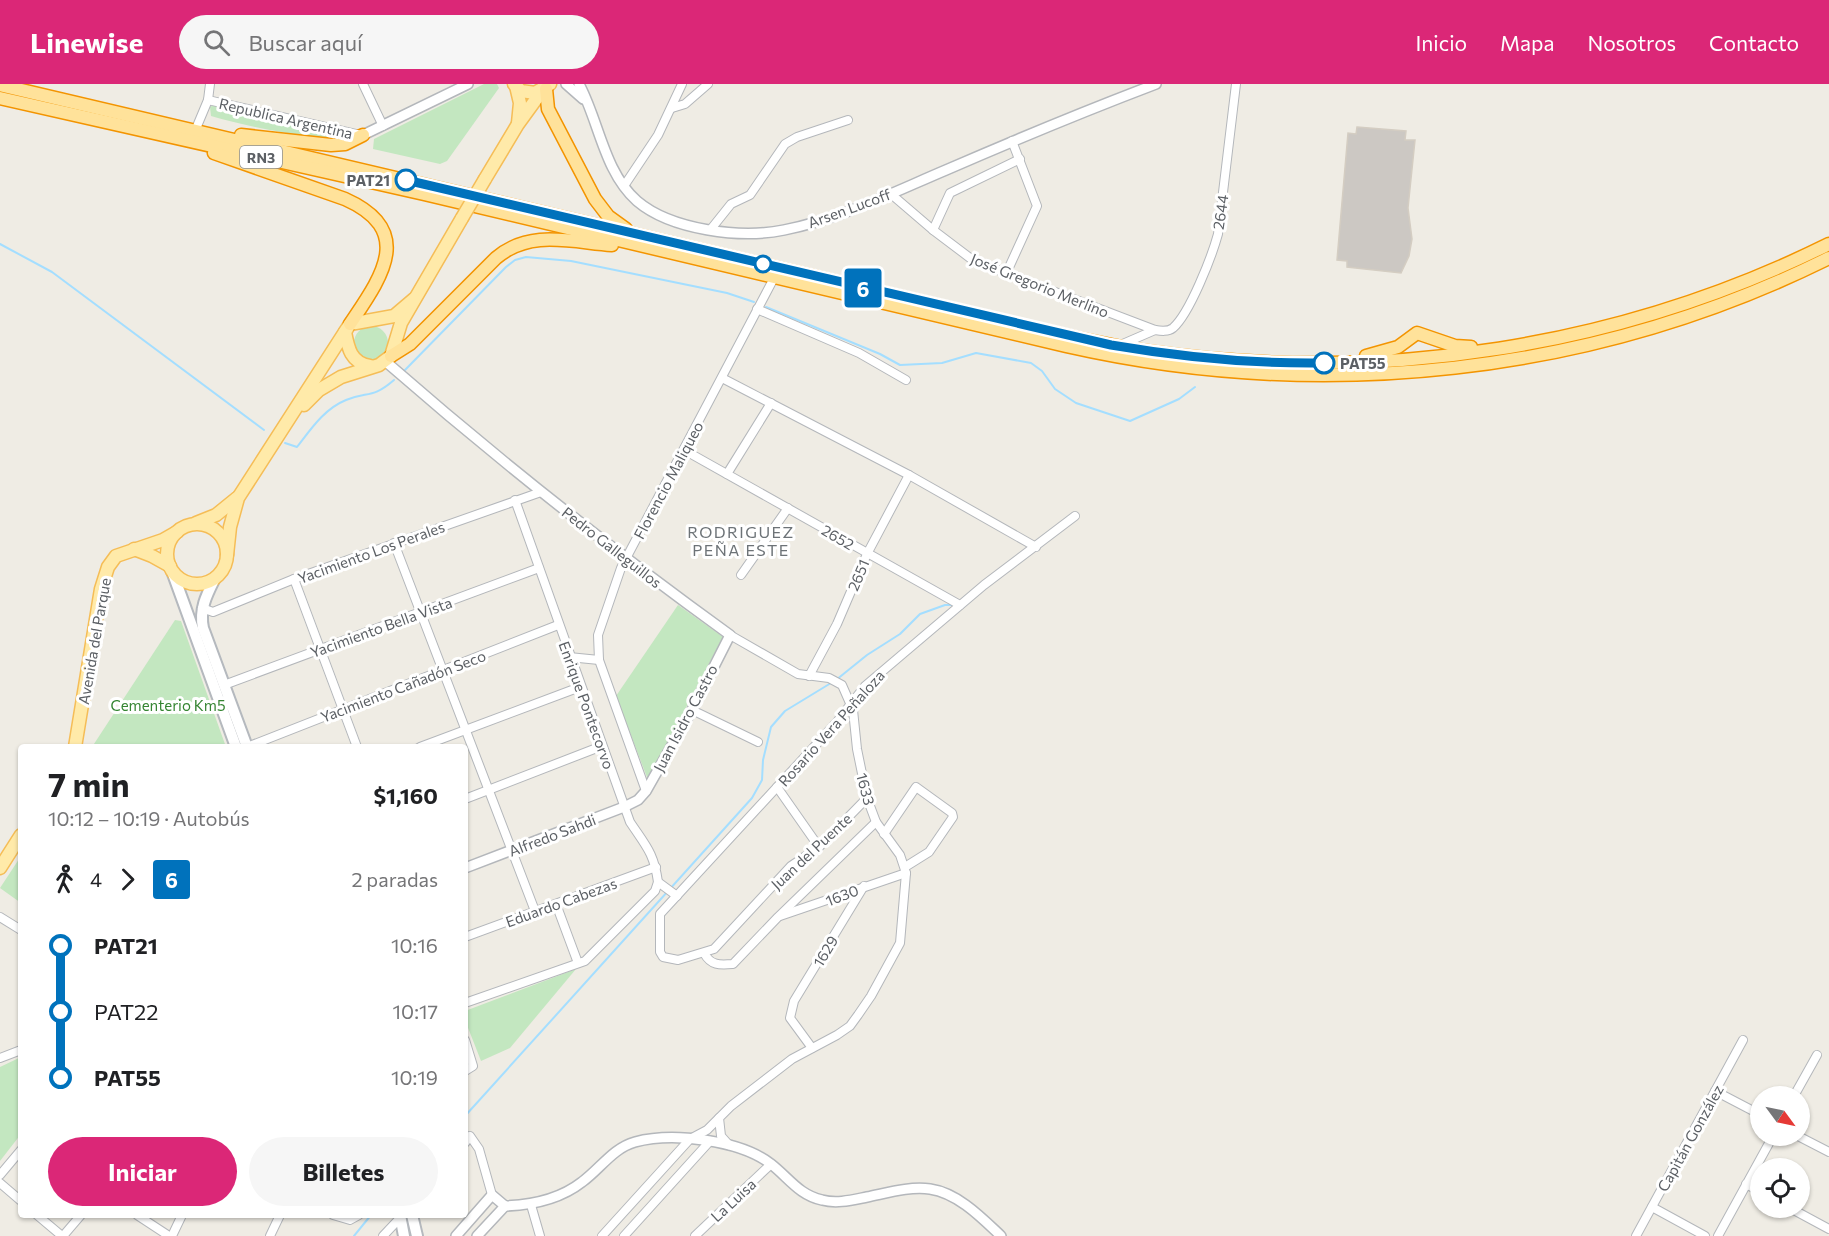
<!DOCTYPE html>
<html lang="es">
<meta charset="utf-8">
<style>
body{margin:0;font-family:Commissioner,sans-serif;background:#f6f6f6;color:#202124;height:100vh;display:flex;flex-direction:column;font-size:22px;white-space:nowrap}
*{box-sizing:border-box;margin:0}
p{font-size:20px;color:#757577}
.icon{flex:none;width:33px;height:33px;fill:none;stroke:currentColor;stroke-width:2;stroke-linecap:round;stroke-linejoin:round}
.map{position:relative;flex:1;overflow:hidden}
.sheet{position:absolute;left:18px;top:660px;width:450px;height:474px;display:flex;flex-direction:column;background:#fff;border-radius:6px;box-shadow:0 2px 4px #0004}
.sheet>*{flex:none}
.badge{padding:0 12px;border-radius:4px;font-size:21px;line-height:39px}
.needle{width:39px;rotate:123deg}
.buttons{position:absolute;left:1750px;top:1002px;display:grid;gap:12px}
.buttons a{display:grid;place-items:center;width:60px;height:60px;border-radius:50%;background:#fff;box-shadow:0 2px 4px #0004;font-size:30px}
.map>.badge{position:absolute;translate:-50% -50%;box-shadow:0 0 0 3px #fff}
.legs{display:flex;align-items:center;gap:9px;height:66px;padding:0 30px;font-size:20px}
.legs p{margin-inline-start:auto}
.head{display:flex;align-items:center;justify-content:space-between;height:102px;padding:0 30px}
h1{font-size:33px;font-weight:700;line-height:45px}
.button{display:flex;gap:12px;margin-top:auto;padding:12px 30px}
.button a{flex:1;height:69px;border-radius:36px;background:#db2777;color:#fff;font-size:24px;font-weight:700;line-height:69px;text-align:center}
.button a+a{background:#f6f6f6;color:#202124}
ul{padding:0 30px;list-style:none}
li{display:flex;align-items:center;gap:21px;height:66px;font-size:22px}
li i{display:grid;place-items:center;width:9px;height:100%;margin:0 8px;background:currentColor}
li i::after{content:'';width:15px;height:15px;margin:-8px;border:4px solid;border-radius:50%;background:#fff}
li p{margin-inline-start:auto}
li:first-child i{background:linear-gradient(#0000 50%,currentColor 0)}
li:last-child i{background:linear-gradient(currentColor 50%,#0000 0)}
header{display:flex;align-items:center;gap:36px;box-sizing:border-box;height:84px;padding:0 30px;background:#db2777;color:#fff}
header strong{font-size:28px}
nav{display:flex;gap:33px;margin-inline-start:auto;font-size:21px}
.search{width:420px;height:54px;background:#f6f6f6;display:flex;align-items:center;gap:15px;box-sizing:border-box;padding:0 21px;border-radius:33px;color:#757577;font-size:22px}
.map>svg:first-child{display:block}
.green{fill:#c3e7c0}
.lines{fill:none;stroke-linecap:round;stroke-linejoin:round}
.stream{stroke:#a4deff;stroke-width:2}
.building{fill:#ccc8c3;stroke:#d4cdc2;stroke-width:1.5}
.minor-casing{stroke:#b4b7bb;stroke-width:10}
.tertiary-casing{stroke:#b4b7bb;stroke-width:12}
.secondary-casing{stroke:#b5b9be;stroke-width:14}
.primary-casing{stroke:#f5bd57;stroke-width:15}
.trunk-casing{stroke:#f39400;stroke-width:15}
.minor{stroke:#fff;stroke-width:8}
.tertiary{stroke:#fff;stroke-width:9}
.secondary{stroke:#fff;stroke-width:10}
.primary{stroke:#ffeaa9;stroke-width:12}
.trunk{stroke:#ffe29a;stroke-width:12}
.primary-bridge-casing{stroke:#f5bd57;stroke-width:15;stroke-linecap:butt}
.primary-bridge{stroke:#ffeaa9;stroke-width:12}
.line-1-casing{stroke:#fff;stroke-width:14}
.line-1{stroke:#0072bc;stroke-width:9}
.stop-1-dot{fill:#fff;stroke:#0072bc;stroke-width:3}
.labels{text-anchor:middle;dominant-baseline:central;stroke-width:6;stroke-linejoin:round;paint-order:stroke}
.shield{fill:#fff;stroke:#8d9093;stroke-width:1.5}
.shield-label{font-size:14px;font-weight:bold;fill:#5c6065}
.street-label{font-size:15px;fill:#5c6065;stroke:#fff}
.stop-label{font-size:15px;font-weight:bold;fill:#5c6065;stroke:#fff;text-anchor:end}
.park-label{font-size:15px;fill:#358532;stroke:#fff}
.neighbourhood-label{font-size:16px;letter-spacing:1.5px;fill:#6d7377;stroke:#fff}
</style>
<header>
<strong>Linewise</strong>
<div class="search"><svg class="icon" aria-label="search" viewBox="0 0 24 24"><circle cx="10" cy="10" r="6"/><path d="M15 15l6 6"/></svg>Buscar aquí</div>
<nav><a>Inicio</a><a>Mapa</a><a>Nosotros</a><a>Contacto</a></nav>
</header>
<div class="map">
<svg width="1829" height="1152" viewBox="0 0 1829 1152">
<rect width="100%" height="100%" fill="#efece4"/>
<g class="green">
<polygon points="484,0 497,0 499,4 447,77 440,80 373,65 374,55"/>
<path d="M 215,20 L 340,49 L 355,55 C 312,56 253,44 211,32 L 210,23 Z"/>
<circle cx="371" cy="259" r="17"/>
<polygon points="678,521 723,553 648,696 616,612"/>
<polygon points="175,536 181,537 226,663 92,663"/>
<polygon points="21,772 21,819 0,804"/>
<polygon points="576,885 510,964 481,977 465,936 465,927"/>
<polygon points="21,973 21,1050 0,1077 0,983"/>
</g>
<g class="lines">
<g class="stream">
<polyline points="0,160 52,188 264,346"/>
<polyline points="766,223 880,270 900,281 942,279 976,269 1031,279 1042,287 1055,305 1076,319 1130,337 1179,315 1195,303"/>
<polyline points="405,286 506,183 515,176 526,173 571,177 727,209 754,218"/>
<path d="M 285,359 L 297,363 C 311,345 324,325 346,316 C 368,307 372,315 394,296"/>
<polyline points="836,596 867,571 900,550 920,530 945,521 952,521"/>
<polyline points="465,1032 752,714 762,696 763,676 771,643 785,627 831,599"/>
<polyline points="354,1152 371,1131"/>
</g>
</g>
<polygon class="building" points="1357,43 1406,47 1405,56 1415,56 1408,124 1412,155 1409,172 1401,189 1347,183 1347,177 1337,176 1348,49 1356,50"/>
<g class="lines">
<defs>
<g id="minor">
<polyline points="363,0 383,42"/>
<polyline points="208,16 361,51"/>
<polyline points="672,24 685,20 708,0"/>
<polyline points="195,47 208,16 210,0"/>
<polyline points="624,102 658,51 682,0"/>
<path d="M 891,110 L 933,146 L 974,177 L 1155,246 C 1161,247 1168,248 1173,244 C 1190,229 1212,172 1218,150 L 1236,0"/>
<polyline points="711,145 731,120 750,111 785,60 797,53 848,36"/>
<polyline points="933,146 950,109 1020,75"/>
<polyline points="1006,190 1037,122 1012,57"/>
<polyline points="757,225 859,269 906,296"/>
<polyline points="1118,262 1155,246"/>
<polyline points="722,294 909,391 1036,463"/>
<polyline points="684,366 960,521"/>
<polyline points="727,390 771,319"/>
<path d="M 515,416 L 630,738 C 646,762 654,769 658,798 L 677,812"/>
<polyline points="394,459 535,827"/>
<polyline points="741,491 788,424"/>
<polyline points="294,495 357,663"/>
<polyline points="202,524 213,528 294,495 541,408"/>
<polyline points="569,573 599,576"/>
<polyline points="809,592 837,540 867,470 909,391"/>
<polyline points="224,601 539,484"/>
<polyline points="692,626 758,658"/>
<polyline points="247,663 558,541"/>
<polyline points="420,663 580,603"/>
<polyline points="777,703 819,763"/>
<polyline points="646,707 599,576 598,551 621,484 774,194"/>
<polyline points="867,714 819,763 791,782 714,865 678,876 663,873 660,868 660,830 836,639 865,602 984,501 1075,432"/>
<polyline points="465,715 602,662"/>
<polyline points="884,750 916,703 952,729 953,733 929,768 905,783"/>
<polyline points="556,820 578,879"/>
<polyline points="780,832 906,789"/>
<polyline points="0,833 21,846"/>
<polyline points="465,853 656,783"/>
<path d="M 704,869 C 711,882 720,881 733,880 L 778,833 L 876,738"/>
<polyline points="465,919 585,877 655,807 658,798"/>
<polyline points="465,956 473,982 465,987"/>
<polyline points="812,964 790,934 794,917 864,802"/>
<polyline points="0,974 21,966"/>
<polyline points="1715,1007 1761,1031"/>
<polyline points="1794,1012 1817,971"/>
<polyline points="1798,1052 1829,1068"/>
<polyline points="465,1059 470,1052 479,1065 492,1111"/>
<polyline points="729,1061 721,1052 719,1034 731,1022 792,975 837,951 850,942 858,931 871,912 900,859 906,789 900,771 876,738 867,714 857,665 853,626 842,601 829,594 798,590 730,551"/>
<polyline points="0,1091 21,1066"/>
<polyline points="0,1099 21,1117"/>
<polyline points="1746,1100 1761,1108"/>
<polyline points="531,1121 540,1152"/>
<polyline points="1652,1123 1705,1152"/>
<polyline points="1790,1124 1829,1145"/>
<polyline points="37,1131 62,1152"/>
<polyline points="137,1131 169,1152"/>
<polyline points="333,1131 350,1136 359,1131"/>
<polyline points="63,1152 81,1131"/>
<polyline points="172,1152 182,1131"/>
<polyline points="270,1152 280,1131"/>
<polyline points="383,1152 400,1134"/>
<polyline points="602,1152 690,1055 707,1046 719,1034"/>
<polyline points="624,1152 710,1057"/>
<polyline points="695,1152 771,1080"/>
<polyline points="1636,1152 1743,956"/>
<polyline points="1718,1152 1773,1052"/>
</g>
<g id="tertiary">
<polyline points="566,0 583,15"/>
<path d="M 579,0 C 599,37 604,88 637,117 C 671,146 741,155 784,146 C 840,135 894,108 946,86 C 1015,56 1085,27 1156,0"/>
<polyline points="363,51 468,0"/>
<path d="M 385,277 C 496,374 611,465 730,551 L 692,626 L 646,707 L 638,716 L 624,723 L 465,784"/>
<path d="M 505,1122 C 532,1121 559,1116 582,1098 C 600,1085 613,1064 635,1058 C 673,1048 740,1056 771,1080 C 789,1094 799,1111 822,1116 C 837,1120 852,1116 867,1113 C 887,1109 910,1102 930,1105 C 958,1109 982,1134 1001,1152"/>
<polyline points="456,1152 492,1111 505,1122"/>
<polyline points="477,1152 505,1122"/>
</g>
<g id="secondary">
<polyline points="172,487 236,663"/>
<path d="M 215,494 C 207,510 199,525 203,544 L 247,663"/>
<polyline points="400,1131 404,1152"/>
<polyline points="412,1131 417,1152"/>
</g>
<g id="primary">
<polyline points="514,0 521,7 535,9 550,0"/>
<polyline points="516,2 520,19 518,39"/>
<polyline points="485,95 518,40 542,7"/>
<path d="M 345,248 C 348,264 351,279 370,282"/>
<polyline points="304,321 319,306 341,293 379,281 391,272 401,239 462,134"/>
<polyline points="196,439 216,431 237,414"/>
<circle cx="197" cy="470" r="30"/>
<polyline points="134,465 152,472 170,482"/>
<polyline points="227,471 230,443 238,414 350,240 394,232 414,215"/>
<polyline points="75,663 101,505 108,483 116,472 163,456 177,448"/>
<polyline points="0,784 21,751"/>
</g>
<g id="trunk">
<path d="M 0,1 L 1033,244 C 1073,253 1113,263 1153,268 C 1383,300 1621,263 1829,160"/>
<polyline points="546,5 548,25 595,115 608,132 626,145"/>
<path d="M 0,14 L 424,110 L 1066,262 C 1322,320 1593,291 1829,174"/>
<polyline points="241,51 331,61 345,60 363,51"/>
<path d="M 214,69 L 345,115 C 417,147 380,195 350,240"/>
<path d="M 391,272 L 410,260 L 496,174 C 530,145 571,158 612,161"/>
<polyline points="1366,272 1398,263 1417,249 1455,262 1471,263"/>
</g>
</defs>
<use href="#minor" class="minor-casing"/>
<use href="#tertiary" class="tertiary-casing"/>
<use href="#secondary" class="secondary-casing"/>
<use href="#primary" class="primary-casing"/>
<use href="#trunk" class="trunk-casing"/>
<use href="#minor" class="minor"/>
<use href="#tertiary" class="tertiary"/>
<use href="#secondary" class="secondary"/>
<use href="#primary" class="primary"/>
<use href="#trunk" class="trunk"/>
<defs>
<polyline id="primary-bridge" points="462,134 485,95"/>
</defs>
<use href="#primary-bridge" class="primary-bridge-casing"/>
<use href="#primary-bridge" class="primary-bridge"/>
</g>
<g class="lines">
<defs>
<path id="line-1" d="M 406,96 L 1111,261 C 1181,273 1253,280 1324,279"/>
</defs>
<use href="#line-1" class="line-1-casing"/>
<use href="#line-1" class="line-1"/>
</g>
<g class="stop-1-dot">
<circle cx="406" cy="96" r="10"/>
<circle cx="763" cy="180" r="8"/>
<circle cx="1324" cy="279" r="10"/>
</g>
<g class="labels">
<rect class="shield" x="240" y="62" width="42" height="22" rx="4.5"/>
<g class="shield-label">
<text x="261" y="73">RN3</text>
</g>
<g class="street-label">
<text transform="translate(286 34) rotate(13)">Republica Argentina</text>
<text transform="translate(849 124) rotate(-20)">Arsen Lucoff</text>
<text transform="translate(1220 128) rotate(-82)">2644</text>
<text transform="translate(1040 201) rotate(22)">José Gregorio Merlino</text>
<text transform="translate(668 396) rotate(-62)">Florencio Maliqueo</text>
<text transform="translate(838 453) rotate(30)">2652</text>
<text transform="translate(612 463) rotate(38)">Pedro Galleguillos</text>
<text transform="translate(371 468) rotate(-20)">Yacimiento Los Perales</text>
<text transform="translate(858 491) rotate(-67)">2651</text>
<text transform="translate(381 543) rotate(-20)">Yacimiento Bella Vista</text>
<text transform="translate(94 557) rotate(-80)">Avenida del Parque</text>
<text transform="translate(403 602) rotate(-21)">Yacimiento Cañadón Seco</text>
<text transform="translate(587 621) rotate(70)">Enrique Pontecorvo</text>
<text transform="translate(685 634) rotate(-62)">Juan Isidro Castro</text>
<text transform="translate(831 644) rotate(-48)">Rosario Vera Peñaloza</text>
<text transform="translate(866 705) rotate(75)">1633</text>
<text transform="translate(552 751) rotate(-21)">Alfredo Sahdi</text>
<text transform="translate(811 767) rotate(-43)">Juan del Puente</text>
<text transform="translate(842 811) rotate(-21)">1630</text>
<text transform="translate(561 818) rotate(-20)">Eduardo Cabezas</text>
<text transform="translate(825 867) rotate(-59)">1629</text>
<text transform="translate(1690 1054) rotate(-61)">Capitán González</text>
<text transform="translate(733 1116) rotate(-43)">La Luisa</text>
</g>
<g class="stop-label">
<text x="390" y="96">PAT21</text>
<text x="1340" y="279" text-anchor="start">PAT55</text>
</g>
<g class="park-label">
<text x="168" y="621">Cementerio Km5</text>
</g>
<g class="neighbourhood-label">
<text x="741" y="447">RODRIGUEZ<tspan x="741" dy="18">PEÑA ESTE</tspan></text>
</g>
</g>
</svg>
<div class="buttons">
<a><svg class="needle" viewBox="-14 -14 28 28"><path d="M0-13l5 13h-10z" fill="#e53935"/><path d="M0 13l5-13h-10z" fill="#757577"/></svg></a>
<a><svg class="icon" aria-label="locate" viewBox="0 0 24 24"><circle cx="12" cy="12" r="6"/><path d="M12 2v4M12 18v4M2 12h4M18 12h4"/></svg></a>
</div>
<b class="badge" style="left:863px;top:204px;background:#0072bc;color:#fff">6</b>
<section class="sheet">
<div class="head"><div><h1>7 min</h1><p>10:12 – 10:19 · Autobús</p></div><b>$1,160</b></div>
<div class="legs"><svg class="icon" aria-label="walk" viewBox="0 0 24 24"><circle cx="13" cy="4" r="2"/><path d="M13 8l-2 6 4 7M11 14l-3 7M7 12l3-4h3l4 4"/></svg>4<svg class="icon" aria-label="forward" viewBox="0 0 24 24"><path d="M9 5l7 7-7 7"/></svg><b class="badge" style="background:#0072bc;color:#fff">6</b><p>2 paradas</p></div>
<ul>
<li><i style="color:#0072bc"></i><b>PAT21</b><p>10:16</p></li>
<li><i style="color:#0072bc"></i><span>PAT22</span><p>10:17</p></li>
<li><i style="color:#0072bc"></i><b>PAT55</b><p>10:19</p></li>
</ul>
<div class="button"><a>Iniciar</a><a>Billetes</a></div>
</section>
</div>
